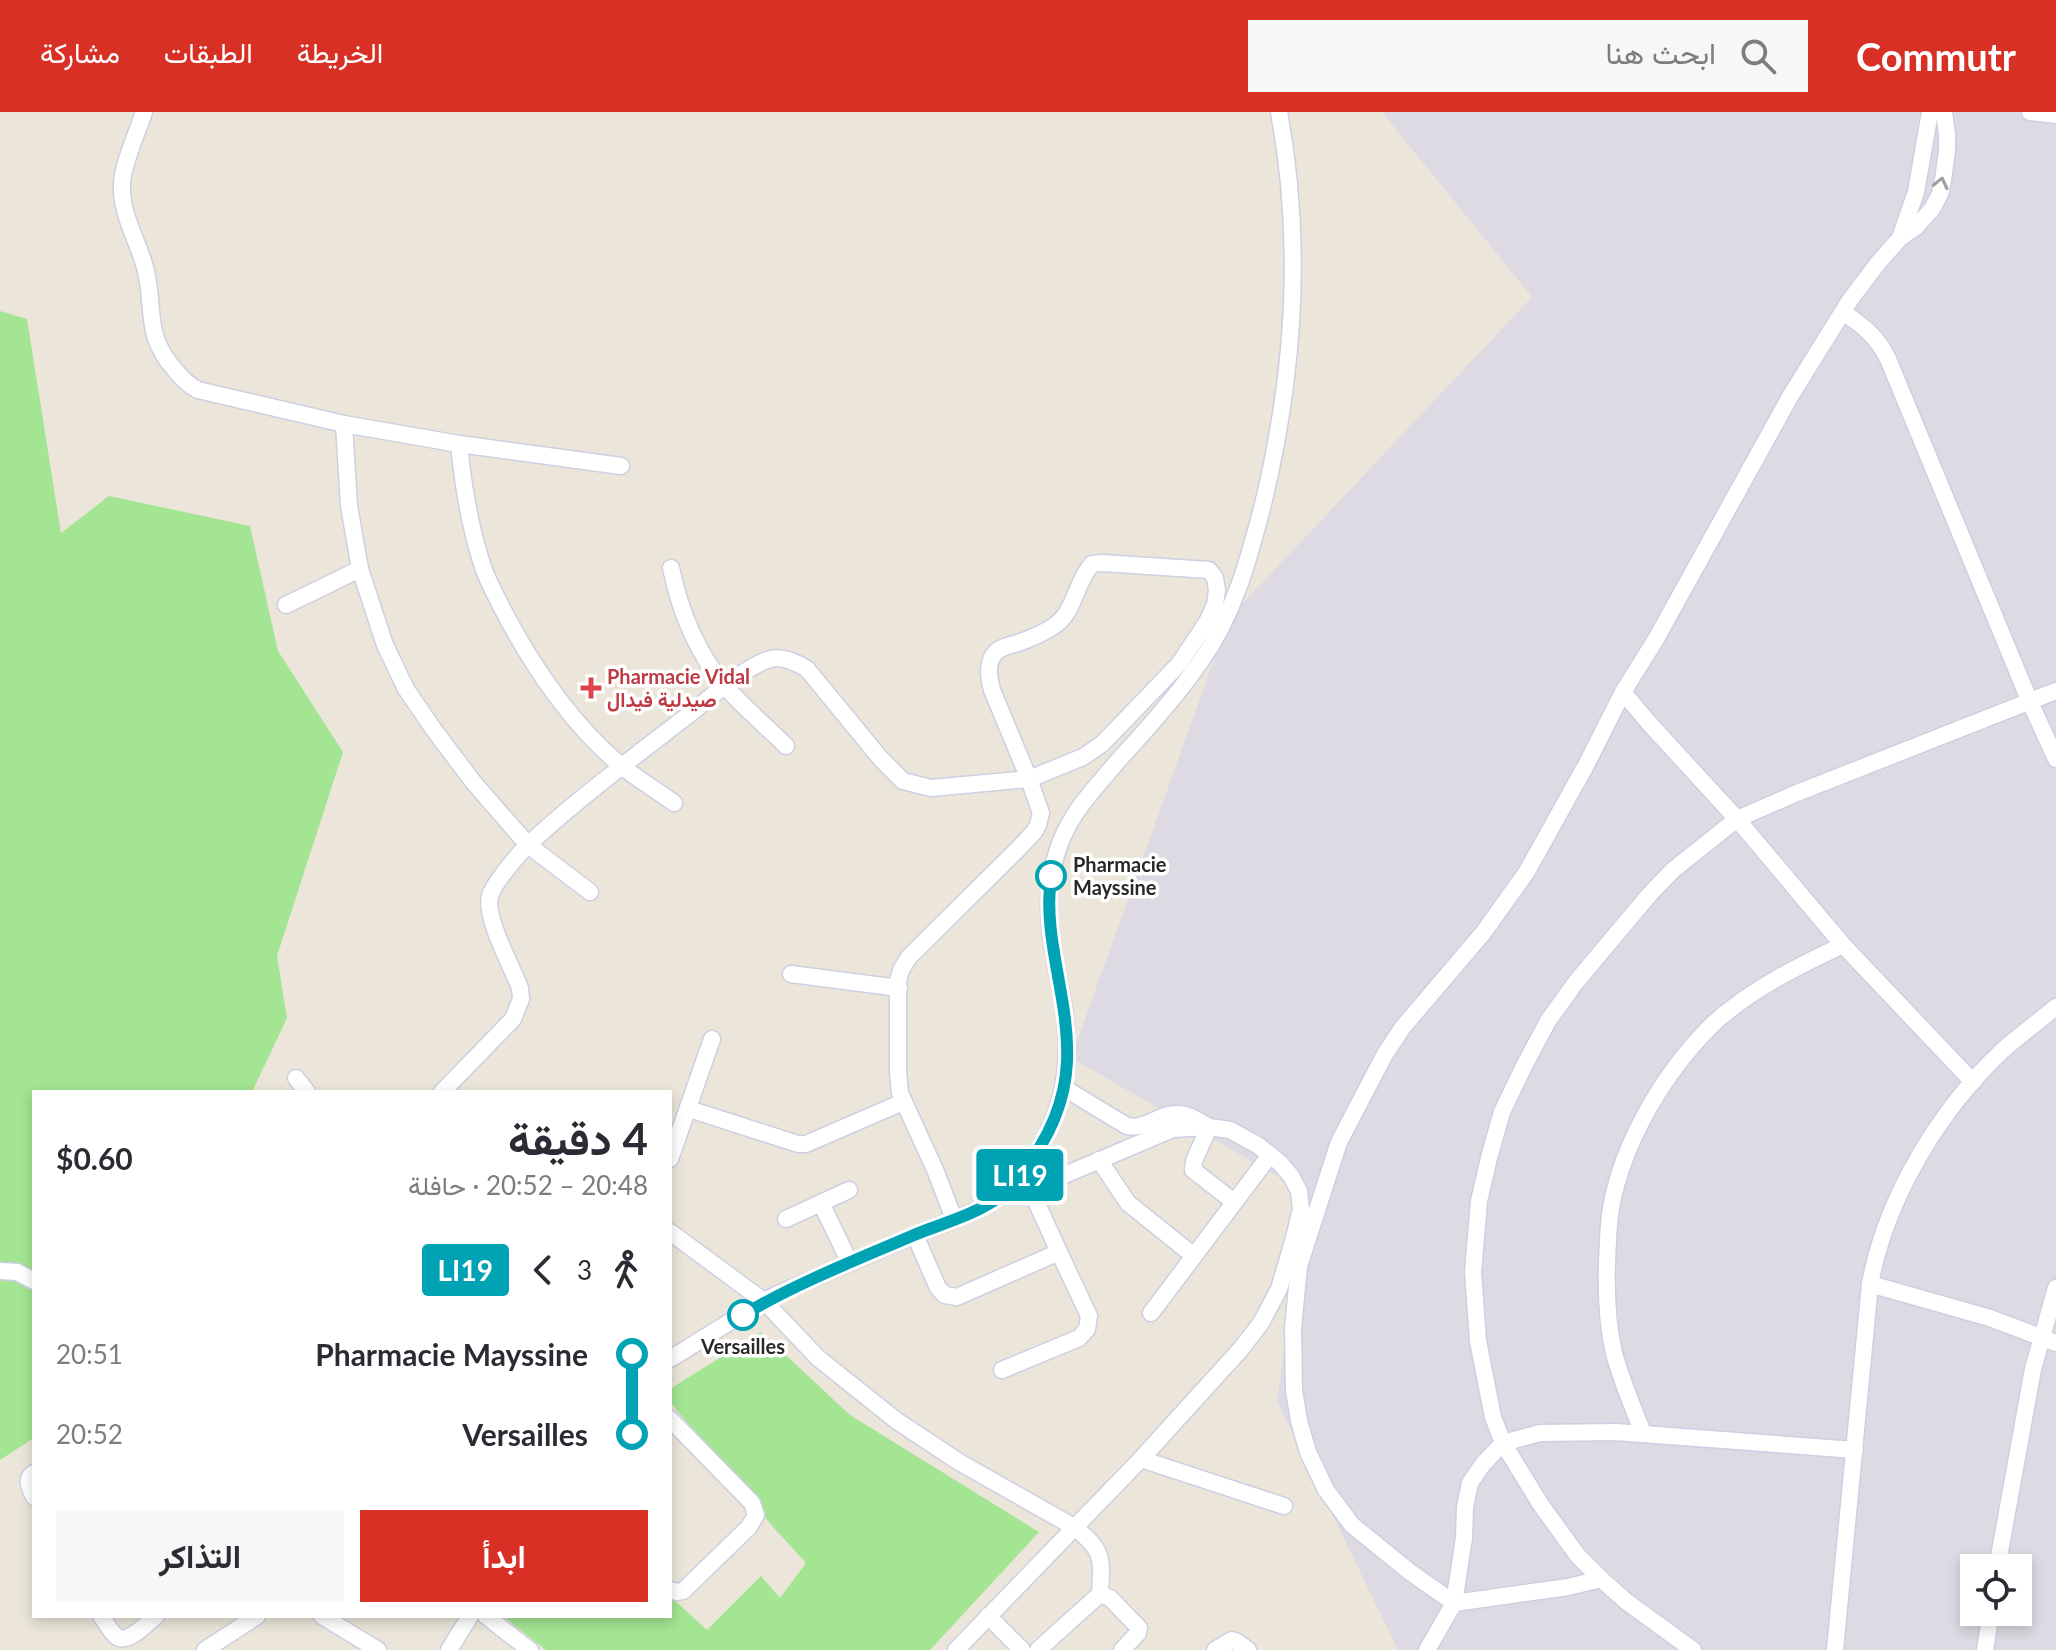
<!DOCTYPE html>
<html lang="ar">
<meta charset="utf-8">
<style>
body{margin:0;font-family:Lato,Vazirmatn,sans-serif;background:#f7f7f7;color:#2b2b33;direction:rtl;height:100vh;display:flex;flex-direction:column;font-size:30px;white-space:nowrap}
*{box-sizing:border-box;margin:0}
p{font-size:26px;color:#7c7c81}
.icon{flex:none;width:44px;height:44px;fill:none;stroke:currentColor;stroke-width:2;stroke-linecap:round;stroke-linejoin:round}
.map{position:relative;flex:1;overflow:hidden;direction:ltr}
.details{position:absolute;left:32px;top:978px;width:640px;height:528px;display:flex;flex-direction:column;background:#fff;border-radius:0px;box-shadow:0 4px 12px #0003;direction:rtl}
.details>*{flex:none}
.badge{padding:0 16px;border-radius:6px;font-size:28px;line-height:52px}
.buttons{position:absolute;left:1960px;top:1442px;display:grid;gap:16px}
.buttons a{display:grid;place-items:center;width:72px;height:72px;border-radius:0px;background:#fff;box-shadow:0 4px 12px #0003;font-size:40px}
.map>.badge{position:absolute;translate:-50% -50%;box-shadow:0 0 0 4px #fff}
.legs{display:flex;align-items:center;gap:12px;height:88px;padding:0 24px;font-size:26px}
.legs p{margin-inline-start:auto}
.summary{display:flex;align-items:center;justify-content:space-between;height:136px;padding:0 24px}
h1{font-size:44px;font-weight:700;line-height:60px}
.action{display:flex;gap:16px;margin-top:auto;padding:16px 24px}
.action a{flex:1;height:92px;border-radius:0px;background:#d93025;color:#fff;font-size:32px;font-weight:700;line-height:92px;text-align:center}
.action a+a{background:#f7f7f7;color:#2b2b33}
ul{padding:0 24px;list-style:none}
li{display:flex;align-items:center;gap:28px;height:80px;font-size:30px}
li i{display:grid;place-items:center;width:12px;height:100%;margin:0 10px;background:currentColor}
li i::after{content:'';width:20px;height:20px;margin:-10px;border:6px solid;border-radius:50%;background:#fff}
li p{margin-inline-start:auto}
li:first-child i{background:linear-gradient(#0000 50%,currentColor 0)}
li:last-child i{background:linear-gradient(currentColor 50%,#0000 0)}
header{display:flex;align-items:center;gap:48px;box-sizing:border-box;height:112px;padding:0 40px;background:#d93025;color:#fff}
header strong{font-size:38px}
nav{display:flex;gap:44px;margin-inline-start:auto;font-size:28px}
.search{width:560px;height:72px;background:#f7f7f7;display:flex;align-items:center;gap:20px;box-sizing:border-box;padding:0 28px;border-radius:0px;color:#7c7c81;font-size:30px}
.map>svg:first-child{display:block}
.industrial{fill:#dedae3;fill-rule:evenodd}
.green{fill:#a3e593}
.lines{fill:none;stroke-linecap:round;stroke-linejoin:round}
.minor-casing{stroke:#cecfe2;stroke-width:19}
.minor{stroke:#fff;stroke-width:16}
.oneway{stroke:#9e9e9e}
.line-1-casing{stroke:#fff;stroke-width:18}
.line-1{stroke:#00a3b4;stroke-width:12}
.health-dot{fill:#e0444e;stroke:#fff;stroke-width:3}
.stop-1-dot{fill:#fff;stroke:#00a3b4;stroke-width:4}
.labels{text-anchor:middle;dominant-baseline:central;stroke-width:7;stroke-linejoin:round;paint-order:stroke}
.health-label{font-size:20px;font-weight:bold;fill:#be3a42;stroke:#fff;text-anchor:start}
.stop-label{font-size:20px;font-weight:bold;fill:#282828;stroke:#fff;text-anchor:start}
</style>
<header>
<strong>Commutr</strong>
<div class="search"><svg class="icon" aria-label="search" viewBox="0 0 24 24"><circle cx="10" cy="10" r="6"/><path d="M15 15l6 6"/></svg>ابحث هنا</div>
<nav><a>الخريطة</a><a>الطبقات</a><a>مشاركة</a></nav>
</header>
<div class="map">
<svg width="2056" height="1538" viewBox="0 0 2056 1538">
<rect width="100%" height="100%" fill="#ebe6d9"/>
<path class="industrial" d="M 1382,0 L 2056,0 L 2056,1538 L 1398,1538 L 1277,1289 L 1307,1081 L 1071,946 L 1229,506 L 1532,185 ZM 1974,1456 L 2018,1456 L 2018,1500 L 1974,1500 Z"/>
<g class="green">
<polygon points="0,199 27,207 61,421 109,384 250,414 278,539 343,640 277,844 287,906 252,980 34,980 34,1326 0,1348"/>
<polygon points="761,1220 850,1303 1039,1420 930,1538 546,1538 503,1504 670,1504 670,1484 707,1518 761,1464 780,1486 806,1451 774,1416 670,1290 670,1277"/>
</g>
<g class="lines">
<defs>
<g id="minor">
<path d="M 144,0 C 138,19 123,51 122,71 C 120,102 139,130 146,159 C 155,199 144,223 175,258 C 182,266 188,273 198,278 L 344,312 L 459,332 L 621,354"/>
<polyline points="2030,0 2056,3"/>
<polyline points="1900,126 1916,80 1930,0"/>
<path d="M 1843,200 C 1863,214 1877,224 1888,247 L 2030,590 L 2056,647"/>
<polyline points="344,312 349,394 360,457 385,533 406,577 434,618 474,671 528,733 590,780"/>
<path d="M 459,332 C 463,374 470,417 484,458 C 489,471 496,484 502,496 C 532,554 570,610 619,652 C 636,666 656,678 674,691"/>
<path d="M 671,456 C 680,499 696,539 724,573 C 743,595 766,614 786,634"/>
<polyline points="286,493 360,457"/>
<polyline points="1623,580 1648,610 1737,707 1843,833 1973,970"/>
<polyline points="791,862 899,876"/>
<polyline points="296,966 307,980"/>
<path d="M 1064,976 L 1127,1014 C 1146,1018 1160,1001 1178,1002 C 1189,1002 1200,1010 1209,1015 L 1194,1049 L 1193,1058 L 1234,1090"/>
<path d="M 442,980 L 513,907 L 521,887 L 520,876 C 512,855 484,804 490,784 C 493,772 520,740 530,731 C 579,686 634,645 687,604 C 710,586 741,558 767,548 C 780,543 796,550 807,557 L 881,647 L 903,669 L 931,676 L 1029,667 L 1083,645 L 1102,632 L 1179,552 L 1207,510 L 1215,493 L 1217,478 L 1215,466 L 1209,458 L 1102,451 L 1092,452 C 1077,469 1076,491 1062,507 C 1052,518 1032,526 1018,531 C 1011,533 1000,535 995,541 C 986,551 989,566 992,578 L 1029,667 L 1041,701 L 1038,713 L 1034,720 L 1017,738 L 909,845 L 901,858 L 898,869 L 898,960 L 900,981 L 936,1060 L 954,1107"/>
<polyline points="689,997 798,1032 806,1032 903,990"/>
<polyline points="670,1047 712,927"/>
<polyline points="1099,1048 1128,1091 1194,1144"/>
<polyline points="821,1091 850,1151"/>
<polyline points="786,1107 849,1078"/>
<path d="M 670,1120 L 765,1190 L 818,1246 L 897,1309 L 959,1350 L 1074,1415 C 1104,1439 1102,1445 1100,1482"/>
<polyline points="915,1123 938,1176 945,1183 957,1185 1059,1140 1030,1076"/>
<polyline points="0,1159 17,1160 34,1169"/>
<polyline points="1870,1172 1990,1206 2056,1231"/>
<polyline points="1151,1201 1270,1043"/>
<path d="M 670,1247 C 705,1226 740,1202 776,1183 C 795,1174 814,1167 833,1158 C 862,1146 890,1133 918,1122 C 951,1108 989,1099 1013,1071 C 1063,1015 1075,958 1062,885 C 1053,837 1042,795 1055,747 C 1066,705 1090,682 1117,650 C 1146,618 1176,585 1201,549 C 1234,502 1249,447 1263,392 C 1294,264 1303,130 1279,0"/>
<polyline points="1002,1258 1079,1226 1087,1217 1089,1204 1059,1140"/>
<polyline points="670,1307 752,1391 756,1403 749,1415 683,1479 677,1480 670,1478"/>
<path d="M 1643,1321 C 1633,1295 1621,1268 1614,1241 C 1607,1211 1606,1181 1607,1150 C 1608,1132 1608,1113 1611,1096 C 1623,1029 1665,959 1713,912 C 1748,879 1800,853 1843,833"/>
<polyline points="1855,1338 1616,1320 1540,1321 1503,1331 1483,1352 1470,1371 1465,1395 1464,1426 1454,1491 1410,1460 1352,1413 1326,1378 1308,1340 1299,1309 1294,1278 1293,1216 1299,1154 1339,1030 1385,942 1403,915 1483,821 1526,761 1585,655 1623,580 1656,527 1791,283 1850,188 1878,151 1900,126 1916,115 1932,97 1940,82 1943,68 1947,39 1947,22 1944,0"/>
<polyline points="1141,1347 1284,1394"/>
<path d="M 34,1361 C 24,1367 30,1376 34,1385"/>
<polyline points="1997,1456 2033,1257 2056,1176"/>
<path d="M 101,1504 C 106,1510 111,1521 117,1525 C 129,1532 147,1511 156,1504"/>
<polyline points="322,1504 378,1538"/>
<polyline points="486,1504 530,1538"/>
<polyline points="988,1504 1022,1538"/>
<polyline points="205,1538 257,1504"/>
<polyline points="449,1538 470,1504"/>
<polyline points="956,1538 1141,1347 1240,1238 1261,1211 1279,1177 1294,1126 1301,1097 1299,1079 1291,1064 1280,1051 1259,1034 1230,1018 1209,1015 1173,1017 1048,1070 1030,1076 1010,1075"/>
<polyline points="1038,1538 1100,1482 1110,1486 1139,1516 1138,1521 1122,1538"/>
<polyline points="1215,1538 1232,1528 1237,1530 1248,1538"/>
<polyline points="1427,1538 1454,1491 1568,1475 1601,1467"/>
<polyline points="1693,1538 1627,1490 1601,1467 1578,1444 1541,1393 1503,1331 1493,1305 1478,1229 1473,1160 1479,1089 1489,1046 1502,1000 1524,954 1548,909 1576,870 1649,783 1673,758 1737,707 1797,681 2056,579"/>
<path d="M 1835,1538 L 1870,1172 C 1886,1086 1939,998 2003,938 C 2020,923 2039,909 2056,895"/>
<polyline points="1985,1538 1991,1500"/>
</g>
</defs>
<use href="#minor" class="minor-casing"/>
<use href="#minor" class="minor"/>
</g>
<defs><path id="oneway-chevron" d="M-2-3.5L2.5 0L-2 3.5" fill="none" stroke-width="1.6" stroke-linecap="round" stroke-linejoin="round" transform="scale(2)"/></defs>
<use class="oneway" href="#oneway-chevron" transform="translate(1941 71) rotate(-77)"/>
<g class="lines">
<defs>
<path id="line-1" d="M 743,1203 C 797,1171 856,1148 914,1123 C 943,1111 976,1103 1002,1083 C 1010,1077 1016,1068 1022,1060 C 1048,1028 1065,992 1067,950 C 1070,887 1042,827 1051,764"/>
</defs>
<use href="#line-1" class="line-1-casing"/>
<use href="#line-1" class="line-1"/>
</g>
<path class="health-dot" d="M587 564h8v8h8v8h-8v8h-8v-8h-8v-8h8z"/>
<g class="stop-1-dot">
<circle cx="1051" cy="764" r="14"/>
<circle cx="743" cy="1203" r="14"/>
</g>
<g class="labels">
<g class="health-label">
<text x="607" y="564">Pharmacie Vidal<tspan x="607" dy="23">صيدلية فيدال</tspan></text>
</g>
<g class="stop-label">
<text x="1073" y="752">Pharmacie<tspan x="1073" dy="23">Mayssine</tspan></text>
<text x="743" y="1234" text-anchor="middle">Versailles</text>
</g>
</g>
</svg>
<div class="buttons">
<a><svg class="icon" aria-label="locate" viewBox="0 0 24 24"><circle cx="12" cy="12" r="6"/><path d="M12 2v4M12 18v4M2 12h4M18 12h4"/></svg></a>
</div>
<b class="badge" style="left:1020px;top:1063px;background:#00a3b4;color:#fff">LI19</b>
<section class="details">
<div class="summary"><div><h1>4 دقيقة</h1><p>20:48 – 20:52 · حافلة</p></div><b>$0.60</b></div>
<div class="legs"><svg class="icon" aria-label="walk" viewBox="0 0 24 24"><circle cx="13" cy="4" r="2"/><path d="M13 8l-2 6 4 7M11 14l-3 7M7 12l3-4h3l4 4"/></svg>3<svg class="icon" aria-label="back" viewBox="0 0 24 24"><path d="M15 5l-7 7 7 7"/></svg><b class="badge" style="background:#00a3b4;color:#fff">LI19</b></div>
<ul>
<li><i style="color:#00a3b4"></i><b>Pharmacie Mayssine</b><p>20:51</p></li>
<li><i style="color:#00a3b4"></i><b>Versailles</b><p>20:52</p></li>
</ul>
<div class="action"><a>ابدأ</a><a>التذاكر</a></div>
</section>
</div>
